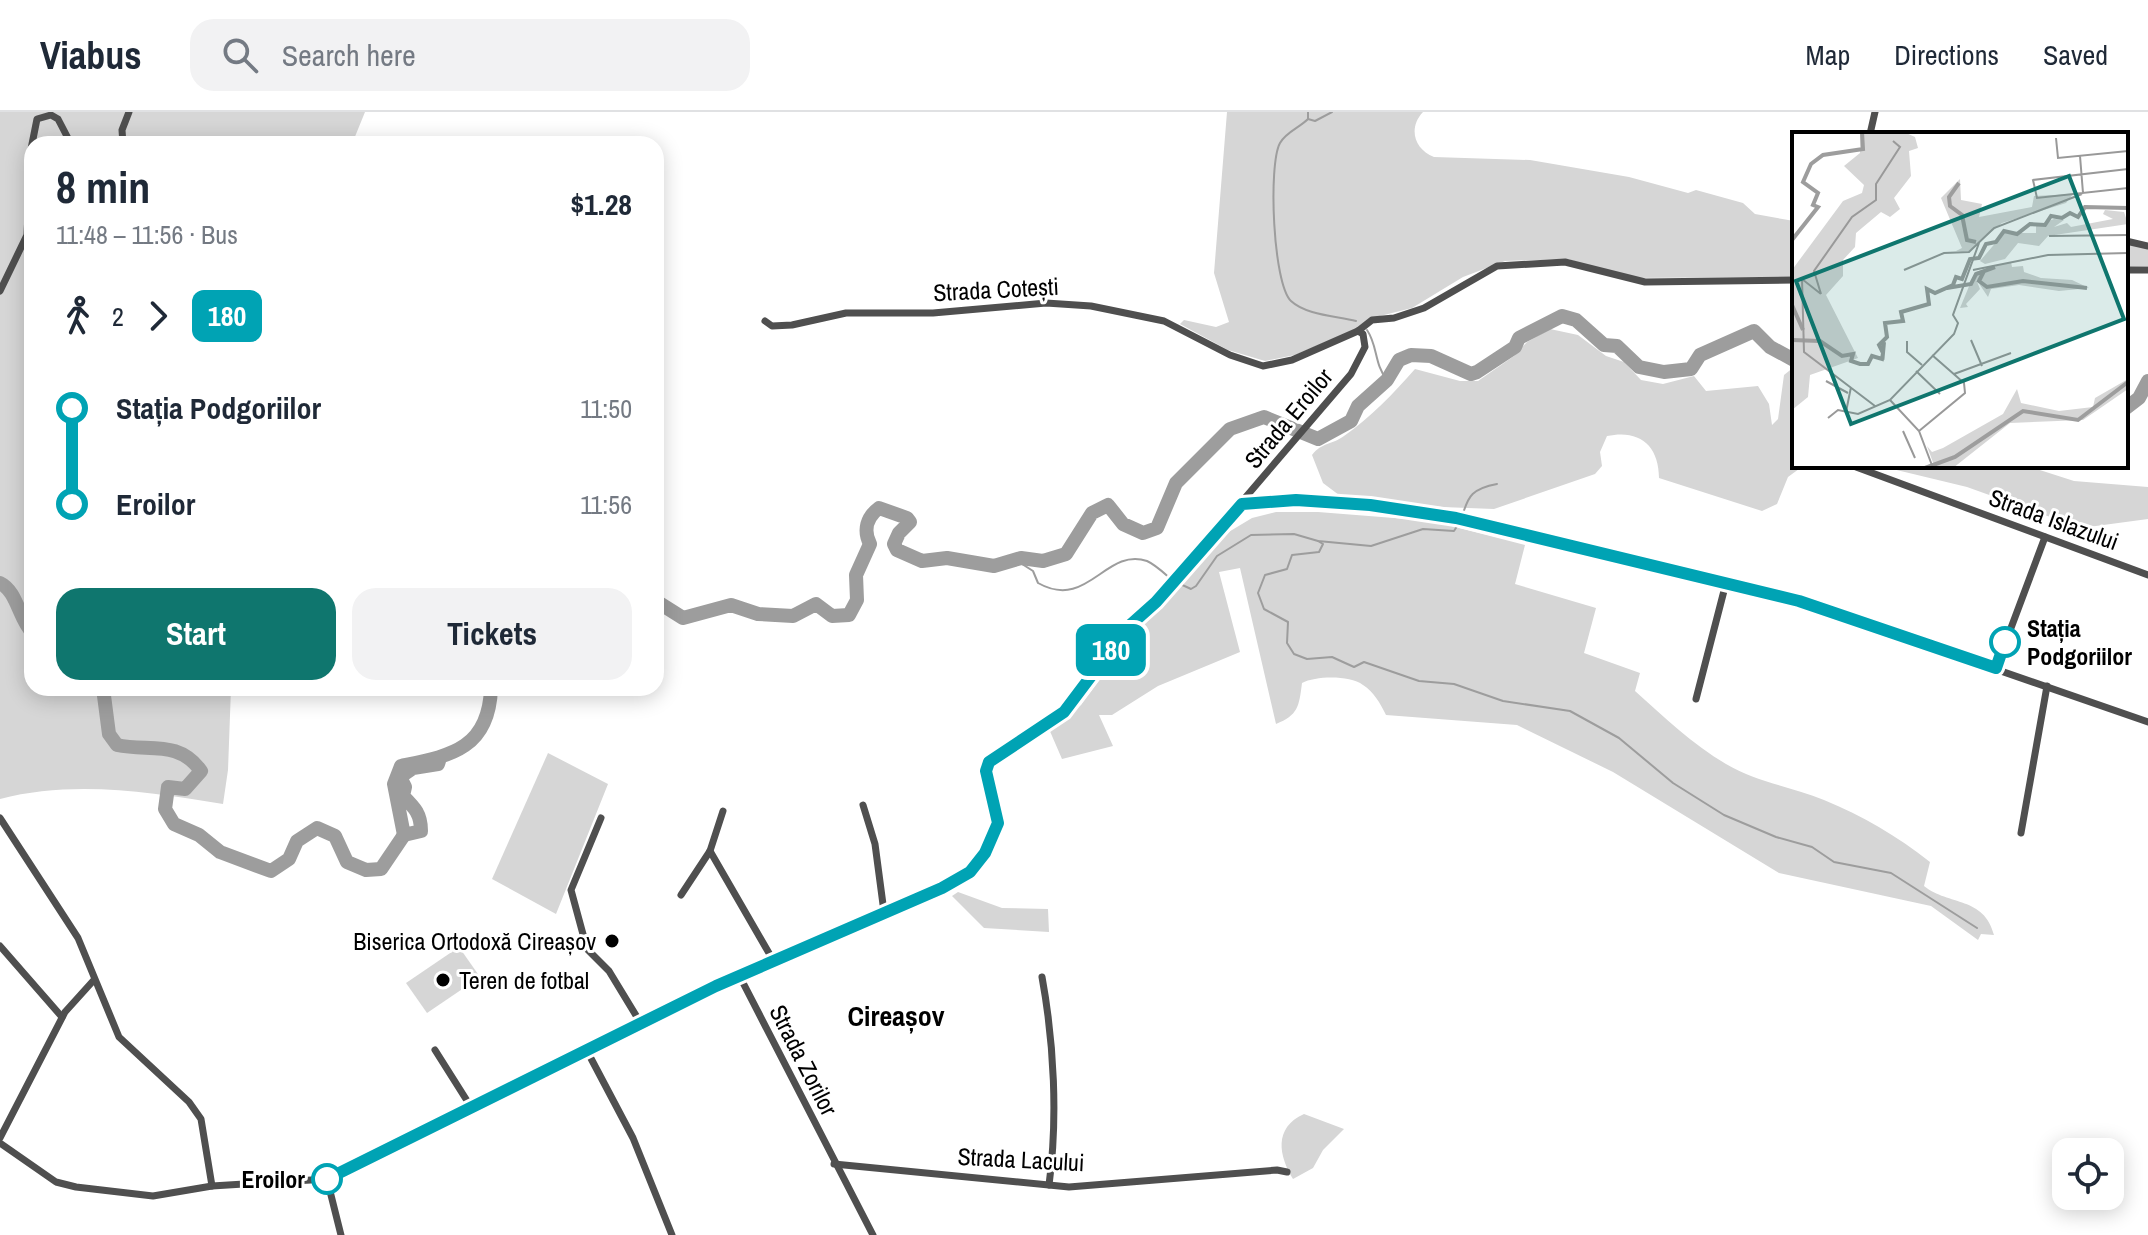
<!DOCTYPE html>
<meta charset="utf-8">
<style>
body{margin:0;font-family:"Archivo Narrow",sans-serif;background:#f2f2f3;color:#1f2937;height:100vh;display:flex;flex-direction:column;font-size:30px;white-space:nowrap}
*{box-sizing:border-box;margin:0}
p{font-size:26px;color:#747a83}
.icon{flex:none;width:44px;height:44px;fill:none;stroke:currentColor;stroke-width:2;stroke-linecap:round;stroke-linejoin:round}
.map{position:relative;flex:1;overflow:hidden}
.sheet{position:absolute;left:24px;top:24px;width:640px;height:560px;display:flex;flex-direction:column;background:#fff;border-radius:24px;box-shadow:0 4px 20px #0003}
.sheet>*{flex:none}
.badge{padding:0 16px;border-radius:12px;font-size:28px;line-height:52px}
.fabs{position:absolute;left:2052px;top:1026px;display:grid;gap:16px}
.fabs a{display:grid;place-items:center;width:72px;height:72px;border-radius:16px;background:#fff;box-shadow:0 4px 20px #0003;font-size:40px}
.map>.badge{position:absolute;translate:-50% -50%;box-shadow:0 0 0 4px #fff}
.legs{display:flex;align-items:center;gap:12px;height:88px;padding:0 32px;font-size:26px}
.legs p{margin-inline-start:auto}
.headline{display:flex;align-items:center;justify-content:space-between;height:136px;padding:0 32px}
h1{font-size:44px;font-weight:700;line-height:60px}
.primary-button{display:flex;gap:16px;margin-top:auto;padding:16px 32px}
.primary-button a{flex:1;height:92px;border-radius:24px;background:#0f766e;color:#fff;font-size:32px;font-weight:700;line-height:92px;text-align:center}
.primary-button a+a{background:#f2f2f3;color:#1f2937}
ul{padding:0 32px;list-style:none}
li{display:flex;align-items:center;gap:28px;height:96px;font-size:30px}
li i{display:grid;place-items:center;width:12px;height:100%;margin:0 10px;background:currentColor}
li i::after{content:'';width:20px;height:20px;margin:-10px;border:6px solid;border-radius:50%;background:#fff}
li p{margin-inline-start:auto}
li:first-child i{background:linear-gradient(#0000 50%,currentColor 0)}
li:last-child i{background:linear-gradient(currentColor 50%,#0000 0)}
header{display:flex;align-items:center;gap:48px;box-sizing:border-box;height:112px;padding:0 40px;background:#fff;border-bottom:2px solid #e0e1e3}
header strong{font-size:38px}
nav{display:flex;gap:44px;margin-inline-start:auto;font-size:28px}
.search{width:560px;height:72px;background:#f2f2f3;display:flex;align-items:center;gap:20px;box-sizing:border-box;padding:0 28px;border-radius:24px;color:#747a83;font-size:30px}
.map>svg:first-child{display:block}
.green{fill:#d6d6d6}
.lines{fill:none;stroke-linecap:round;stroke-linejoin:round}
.stream{stroke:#9d9d9d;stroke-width:2}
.river{stroke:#9d9d9d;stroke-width:14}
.minor{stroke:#4f4f4f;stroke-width:7}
.line-1-casing{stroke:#fff;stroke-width:18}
.line-1{stroke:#00a3b4;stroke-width:12}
.stop-1-dot{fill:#fff;stroke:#00a3b4;stroke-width:4}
.poi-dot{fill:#000;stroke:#fff;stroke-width:3}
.labels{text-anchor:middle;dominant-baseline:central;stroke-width:6;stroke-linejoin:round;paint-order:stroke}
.street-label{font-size:24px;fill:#000;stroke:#fff}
.stop-label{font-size:24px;font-weight:bold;fill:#000;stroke:#fff;text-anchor:start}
.poi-label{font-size:24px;fill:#000;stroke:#fff;text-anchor:end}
.quarter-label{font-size:28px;font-weight:bold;fill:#000;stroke:#fff}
.inset-river{fill:none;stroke:#9d9d9d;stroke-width:4}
.inset-road{fill:none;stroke:#999;stroke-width:2}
.view{fill:#0f766e;fill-opacity:0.15;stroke:#0f766e;stroke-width:4}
.inset-edge{fill:none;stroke:#000;stroke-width:4}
</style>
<header>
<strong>Viabus</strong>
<div class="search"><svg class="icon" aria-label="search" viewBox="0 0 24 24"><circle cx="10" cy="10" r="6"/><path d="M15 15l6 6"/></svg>Search here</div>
<nav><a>Map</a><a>Directions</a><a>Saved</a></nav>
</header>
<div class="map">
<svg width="2148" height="1123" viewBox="0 0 2148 1123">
<rect width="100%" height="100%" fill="#fff"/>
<g class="green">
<path d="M 0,0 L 365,0 L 352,32 L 32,32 L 32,576 L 231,576 L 228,658 L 223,692 C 150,680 73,668 0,687 Z"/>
<path d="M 1227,0 L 1423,0 C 1408,16 1414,37 1434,45 L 1530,48 L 1629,65 L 1688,81 L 1696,78 L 1743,91 L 1755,102 L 1794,109 L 1794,165 L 1628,166 L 1568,147 L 1505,149 L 1463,165 L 1412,196 L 1368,207 L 1358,216 L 1295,243 L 1265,249 L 1228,238 L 1180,212 L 1184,208 L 1216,215 L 1229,210 L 1214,161 Z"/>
<polygon points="2126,131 2148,136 2148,154 2126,155"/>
<path d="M 1550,217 L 1578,223 L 1606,244 L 1624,250 L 1641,268 L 1663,272 L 1694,264 L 1706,279 L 1758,274 L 1769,292 L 1772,313 L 1778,307 L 1784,263 L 1794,255 L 1794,354 L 1803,354 L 1788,365 L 1777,392 L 1762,399 L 1659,366 C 1659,333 1639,317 1607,324 L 1600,340 L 1602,354 L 1595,362 L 1494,397 L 1442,395 L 1339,383 L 1323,371 L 1312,343 C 1322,330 1332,333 1344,324 C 1371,305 1393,282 1415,257 L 1460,269 L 1478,269 L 1514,244 L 1527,230 Z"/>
<polygon points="1880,354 2027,354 2074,369 2148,375 2148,407 2081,416 1967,375"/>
<path d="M 1276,400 L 1318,400 L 1432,409 L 1525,433 L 1515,472 L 1596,496 L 1584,541 L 1640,561 L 1635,579 C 1664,605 1692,632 1726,652 C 1756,670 1792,675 1824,688 C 1863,704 1897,724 1930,750 L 1924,774 C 1949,794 1984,784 1994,823 L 1981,822 L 1978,828 L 1931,794 L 1779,761 L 1613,660 L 1517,613 L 1386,603 C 1380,591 1374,580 1363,573 C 1349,563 1316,564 1302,571 C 1299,595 1298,603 1276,612 L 1240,456 L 1219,460 L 1240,540 L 1158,574 L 1112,603 L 1099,603 L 1113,634 L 1062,647 L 1049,617 L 1081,593 L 1125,534 L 1227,421 L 1252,406 Z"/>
<polygon points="548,641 608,672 556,802 492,767"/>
<polygon points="958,780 1002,796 1048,797 1049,820 984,816 952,784"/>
<polygon points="459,835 480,865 427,901 406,871"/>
<path d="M 1304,1002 L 1344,1017 L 1323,1038 L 1313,1056 L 1293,1067 C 1279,1044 1273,1016 1304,1002 Z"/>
</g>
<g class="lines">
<g class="stream">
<path d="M 1308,0 L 1308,7 C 1299,16 1286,20 1280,31 C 1268,53 1273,172 1291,189 C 1306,203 1336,204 1356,209"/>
<polyline points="1308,7 1315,9 1332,0"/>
<path d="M 1367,218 C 1378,234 1374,252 1387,268"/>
<polyline points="1318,429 1323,432 1319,440 1292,443 1287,457 1265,463 1258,481 1264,497 1288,510 1287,531 1294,542 1307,547 1332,545 1354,555 1364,550 1419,569 1454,572 1503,589 1570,599 1619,626 1673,671 1724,703 1776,725 1812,735 1834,750 1891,761 1977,816"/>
<path d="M 1016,448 L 1033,459 L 1038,471 C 1088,499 1105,435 1147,449 C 1156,453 1165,462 1172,468"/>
<path d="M 1178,471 L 1191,477 L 1196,474 L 1217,444 L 1251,423 L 1294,422 L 1318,429 L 1371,434 L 1423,417 L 1454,419 C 1471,395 1459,379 1497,372"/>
</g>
<g class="river">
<polyline points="2126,296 2139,286 2148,269"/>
<path d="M 0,471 C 17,479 19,507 32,520"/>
<path d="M 656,489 L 683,506 L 731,493 L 758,502 L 793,504 L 816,492 L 832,504 L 849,503 L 857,488 L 856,463 L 870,432 C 863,418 867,405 879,396 L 907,406 L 910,410 L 899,421 L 894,432 L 897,438 L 922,449 L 947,446 L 994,454 L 1021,446 L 1043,449 L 1066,442 L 1092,401 L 1108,393 L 1123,412 L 1143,421 L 1157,416 L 1176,371 L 1230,317 L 1264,305 L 1318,327 L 1351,309 L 1358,294 L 1387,268 L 1399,248 L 1411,243 L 1431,244 L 1471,262 L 1477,260 L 1515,235 L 1519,226 L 1562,204 L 1576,208 L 1604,233 L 1617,234 L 1639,255 L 1664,260 L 1691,257 L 1700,243 L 1754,219 L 1770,235 L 1794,248"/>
<path d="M 103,576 L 109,622 L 117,633 C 149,640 178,627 201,659 L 185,677 L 168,675 L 165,697 L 174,712 L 199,723 L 220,740 L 271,759 L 289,747 L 297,729 L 317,716 L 335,724 L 347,750 L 366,758 L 381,757 L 404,723"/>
<path d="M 440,646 L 438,652 L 413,656 L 400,665 L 405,675 L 403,684 C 415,696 421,702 421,719 L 404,723 L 394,672 L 401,654 C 449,644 489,638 491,576"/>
</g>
<g class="minor">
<polyline points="1870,22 1875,0"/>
<polyline points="123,32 122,18 129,0"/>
<polyline points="2126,129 2148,134"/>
<polyline points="2126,158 2148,158"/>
<polyline points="0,179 27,123 31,37 37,7 51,3 58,7 71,32"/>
<polyline points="765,209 772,214 792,213 846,201 933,201 1046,191 1091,194 1164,209 1230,243 1263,254 1292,248 1358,219 1372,208 1394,206 1424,196 1497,154 1565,150 1645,170 1794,168"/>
<polyline points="1856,355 2148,463"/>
<polyline points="1242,392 1296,388 1370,393 1456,406 1799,489 2148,610"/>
<polyline points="1996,556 2045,425"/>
<polyline points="1696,587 1726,471"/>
<polyline points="863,693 875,732 884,800"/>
<polyline points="0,706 78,826 119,925 189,990 201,1007 212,1074"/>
<polyline points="601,706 571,778 587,837 609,859 640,910"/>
<polyline points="2021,721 2047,574"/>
<polyline points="710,739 773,848"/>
<polyline points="681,783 710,739 723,699"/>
<polyline points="0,834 62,905"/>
<polyline points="739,863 873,1123"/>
<path d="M 1042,865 C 1054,931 1058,1006 1049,1073"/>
<polyline points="586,937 633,1026 672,1123"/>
<polyline points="435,938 471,995"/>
<polyline points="0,1026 65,900 93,869"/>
<polyline points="0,1031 56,1070 76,1075 153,1084 212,1074 327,1067 739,863 942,776 970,760 985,741 998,711 986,659 989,650 1064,600 1128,515 1156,490 1351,262 1365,235 1363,222 1358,219"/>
<polyline points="834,1052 1069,1075 1277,1058 1287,1060"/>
<polyline points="327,1067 341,1123"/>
</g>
</g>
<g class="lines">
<defs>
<polyline id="line-1" points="327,1067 716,874 942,776 970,760 985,741 998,711 986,659 989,650 1064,600 1128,515 1156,490 1242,392 1296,388 1370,393 1456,406 1799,489 1996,556 2005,530"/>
</defs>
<use href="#line-1" class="line-1-casing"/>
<use href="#line-1" class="line-1"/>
</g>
<g class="stop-1-dot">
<circle cx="2005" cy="530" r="14"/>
<circle cx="327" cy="1067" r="14"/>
</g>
<g class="poi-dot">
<circle cx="612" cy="829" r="8"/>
<circle cx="443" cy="868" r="8"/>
</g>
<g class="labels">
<g class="street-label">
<text transform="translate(996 177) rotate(-3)">Strada Cotești</text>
<text transform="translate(1288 306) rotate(-50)">Strada Eroilor</text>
<text transform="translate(2054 407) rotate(20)">Strada Islazului</text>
<text transform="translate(804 948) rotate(63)">Strada Zorilor</text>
<text transform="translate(1021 1047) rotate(3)">Strada Lacului</text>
</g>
<g class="stop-label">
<text x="2027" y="516">Stația<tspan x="2027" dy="28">Podgoriilor</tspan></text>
<text x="305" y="1067" text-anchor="end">Eroilor</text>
</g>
<g class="poi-label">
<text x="596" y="829">Biserica Ortodoxă Cireașov</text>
<text x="459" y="868" text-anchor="start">Teren de fotbal</text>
</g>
<g class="quarter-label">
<text x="896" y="904">Cireașov</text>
</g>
</g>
<g transform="translate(1792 20)">
<rect width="336" height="336" fill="#fff"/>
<path d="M 68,0 L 112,0 L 123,5 L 126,16 L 117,19 L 119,44 L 102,66 L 108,77 L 98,85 L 89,80 L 64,101 L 63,115 L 51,128 L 51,144 L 34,163 L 66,226 L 18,243 L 16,265 L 0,278 L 0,138 L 51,69 L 70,61 L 72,53 L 52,34 L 68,21 ZM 168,47 L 169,68 L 190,72 L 187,85 L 240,75 L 242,64 L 281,62 L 274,71 L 210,91 L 177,119 L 164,119 L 170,116 L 149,66 ZM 313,78 L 332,80 L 336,92 L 256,104 L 247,114 L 226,111 L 213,127 L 193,132 L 188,129 L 212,101 L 244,101 L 244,94 L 262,87 L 272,88 L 262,95 L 275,91 L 279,95 L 321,87 L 311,82 ZM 219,130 L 220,135 L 231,134 L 232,140 L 249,146 L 280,148 L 297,156 L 267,159 L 227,153 L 199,157 L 196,165 L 184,147 L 188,157 L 174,172 L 176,175 L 168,176 L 183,140 ZM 336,247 L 336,257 L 291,288 L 218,291 L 161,336 L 143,336 L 135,314 L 140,320 L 151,316 L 211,282 L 225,257 L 229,271 L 267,279 L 301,275 L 303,266 Z" fill="#d6d6d6"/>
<path class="inset-river" d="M 167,51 L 157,65 L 158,74 L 170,83 L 175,108 L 184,110M 0,108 L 26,75 L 21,73 L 26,61 L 11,50 L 19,32 L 31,23 L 71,17 L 70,0M 192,139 L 187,149 L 195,155 L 231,149 L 295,156M 155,156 L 179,152 L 184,142 L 203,135M 0,173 L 11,198M 0,208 L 28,209 L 50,224 L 61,222 L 59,229 L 68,232 L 76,232 L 80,224 L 90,227 L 91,221M 92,210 L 91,221 L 87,213 L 95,205 L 93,191 L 111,189 L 109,180 L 137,172 L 135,157 L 143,161 L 161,153 L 164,145 L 170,147 L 178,127 L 187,126 L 194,112 L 204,110 L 212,99 L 225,102 L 238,92 L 253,93 L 259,84 L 270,86 L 278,81 L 286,85 L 293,75 L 336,76M 133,336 L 163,325 L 231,279 L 286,288 L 336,250"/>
<path class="inset-road" d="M 264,6 L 266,26 L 336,19M 288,24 L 291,61M 336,37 L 241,48 L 245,66 L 336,56M 257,104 L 336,103M 112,138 L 152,121 L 177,120 L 202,96 L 290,62M 181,138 L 256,123 L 336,121M 29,162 L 22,139 L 60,85 L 84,68 L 84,52 L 108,15 L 101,9M 29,162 L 10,147 L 12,220 L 83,274M 179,208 L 190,234M 115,209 L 115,220 L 130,233M 124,239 L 148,262M 162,242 L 219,221M 34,249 L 56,261M 98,268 L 127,299 L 141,336M 54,280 L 59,255M 36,286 L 46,278 L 66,282 L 98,268 L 162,202 L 166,191 L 161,183 L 187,111M 111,299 L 123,326M 127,299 L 173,261 L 172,251 L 140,223"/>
<path class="view" d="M 277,44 L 332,187 L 59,292 L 4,149 Z"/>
<rect width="336" height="336" class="inset-edge"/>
</g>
</svg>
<div class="fabs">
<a><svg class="icon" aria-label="locate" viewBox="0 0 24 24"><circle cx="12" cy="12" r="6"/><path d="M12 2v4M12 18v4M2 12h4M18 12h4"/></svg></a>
</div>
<b class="badge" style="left:1111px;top:538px;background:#00a3b4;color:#fff">180</b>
<section class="sheet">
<div class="headline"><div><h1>8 min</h1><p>11:48 – 11:56 · Bus</p></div><b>$1.28</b></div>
<div class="legs"><svg class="icon" aria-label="walk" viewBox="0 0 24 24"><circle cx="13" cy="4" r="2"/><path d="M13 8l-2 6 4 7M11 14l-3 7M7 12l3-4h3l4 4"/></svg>2<svg class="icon" aria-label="forward" viewBox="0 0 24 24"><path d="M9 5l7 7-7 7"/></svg><b class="badge" style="background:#00a3b4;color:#fff">180</b></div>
<ul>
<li><i style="color:#00a3b4"></i><b>Stația Podgoriilor</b><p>11:50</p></li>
<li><i style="color:#00a3b4"></i><b>Eroilor</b><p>11:56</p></li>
</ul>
<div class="primary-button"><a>Start</a><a>Tickets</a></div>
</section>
</div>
